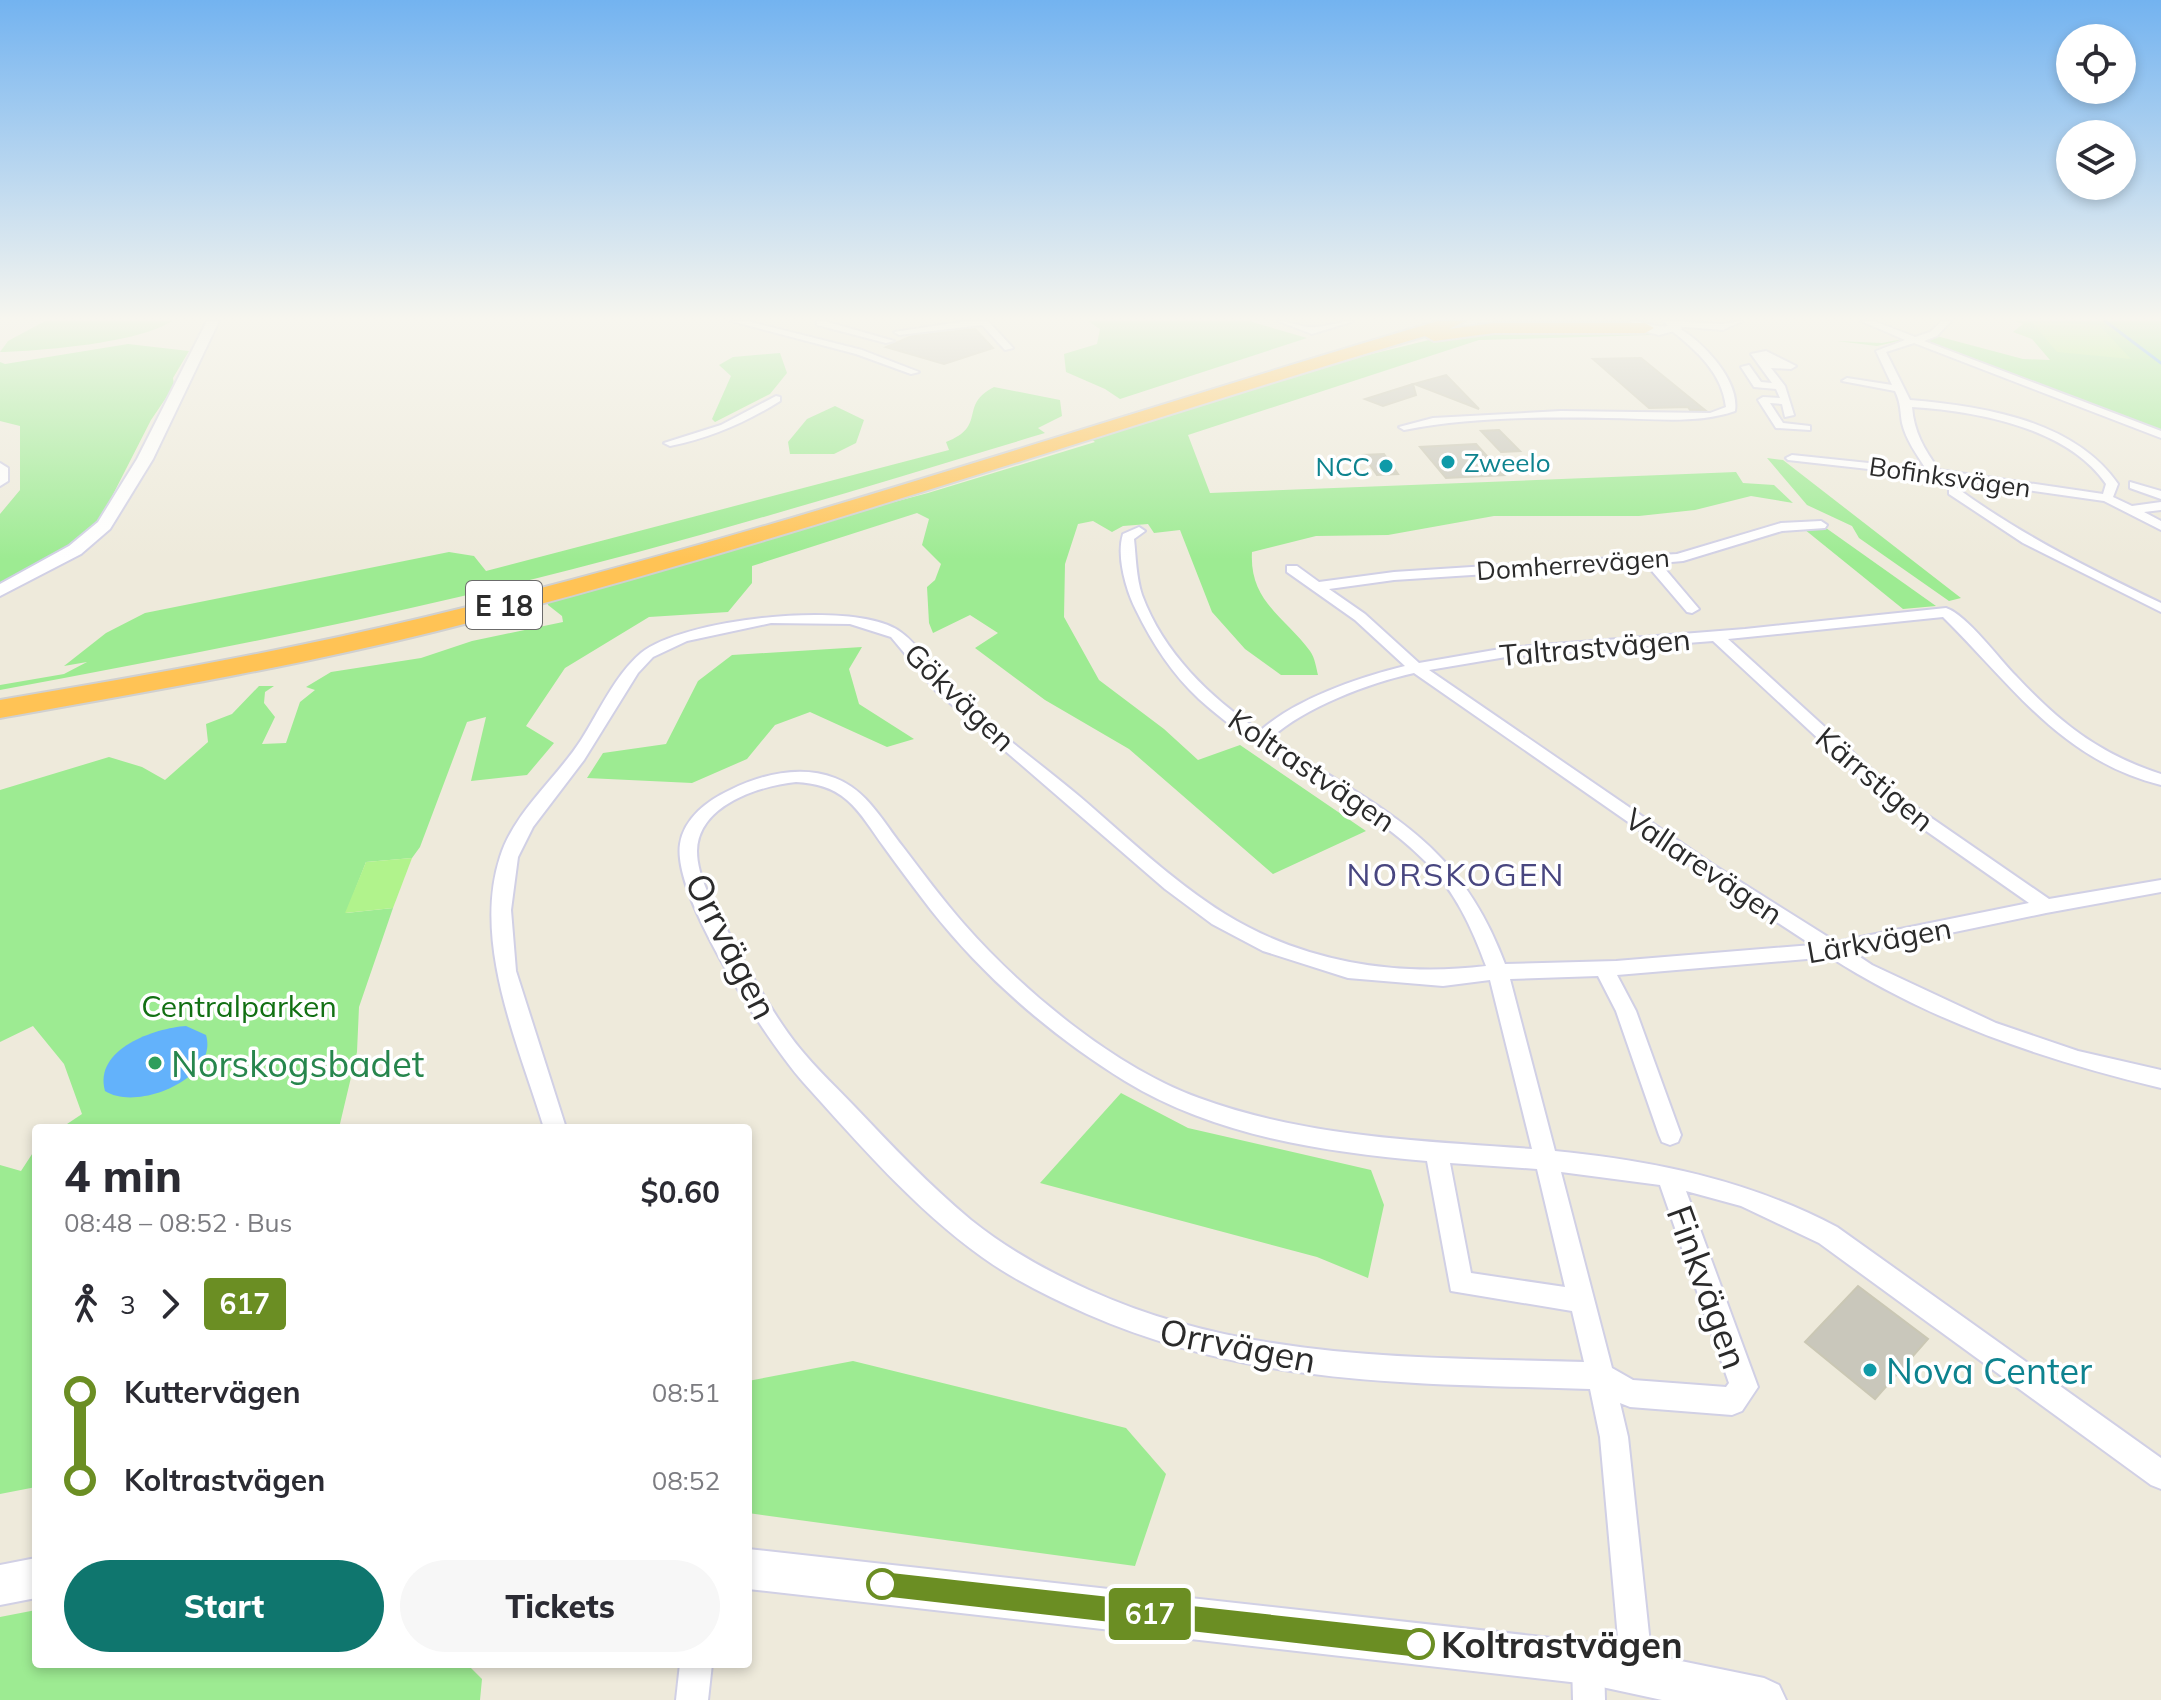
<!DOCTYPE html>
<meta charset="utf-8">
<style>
body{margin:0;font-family:Mulish,sans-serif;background:#f7f7f7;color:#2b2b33;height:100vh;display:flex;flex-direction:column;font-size:30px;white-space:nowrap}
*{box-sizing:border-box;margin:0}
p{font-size:26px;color:#7c7c81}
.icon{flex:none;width:44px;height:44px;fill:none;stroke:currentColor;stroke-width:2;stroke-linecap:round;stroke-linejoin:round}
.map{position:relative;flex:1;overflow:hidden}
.side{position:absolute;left:32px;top:1124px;width:720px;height:544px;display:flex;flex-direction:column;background:#fff;border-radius:8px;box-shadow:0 4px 12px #0003}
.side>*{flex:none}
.badge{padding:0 16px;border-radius:6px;font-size:28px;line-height:52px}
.controls{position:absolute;left:2056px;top:24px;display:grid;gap:16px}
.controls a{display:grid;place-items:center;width:80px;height:80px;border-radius:50%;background:#fff;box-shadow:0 4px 12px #0003;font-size:40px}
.map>.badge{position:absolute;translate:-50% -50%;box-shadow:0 0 0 4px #fff}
.legs{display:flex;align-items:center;gap:12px;height:88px;padding:0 32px;font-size:26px}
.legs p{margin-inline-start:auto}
.summary{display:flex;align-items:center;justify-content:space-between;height:136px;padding:0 32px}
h1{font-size:44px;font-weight:800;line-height:60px}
.button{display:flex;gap:16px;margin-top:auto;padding:16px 32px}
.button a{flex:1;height:92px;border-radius:48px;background:#0f766e;color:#fff;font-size:32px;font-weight:800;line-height:92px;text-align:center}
.button a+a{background:#f7f7f7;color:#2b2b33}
ul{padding:0 32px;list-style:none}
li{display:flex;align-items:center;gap:28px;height:88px;font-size:30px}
li i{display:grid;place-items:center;width:12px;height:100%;margin:0 10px;background:currentColor}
li i::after{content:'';width:20px;height:20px;margin:-10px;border:6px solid;border-radius:50%;background:#fff}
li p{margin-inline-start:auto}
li:first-child i{background:linear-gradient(#0000 50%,currentColor 0)}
li:last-child i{background:linear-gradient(currentColor 50%,#0000 0)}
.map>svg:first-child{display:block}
.green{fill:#9deb92}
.pitch{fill:#b1f38c}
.water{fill:#63b2fb}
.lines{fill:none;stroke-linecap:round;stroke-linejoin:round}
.stream{stroke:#63b2fb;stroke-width:3}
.building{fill:#c9c7bb;stroke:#cac7b4;stroke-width:2}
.minor-casing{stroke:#d1d0e5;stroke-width:4}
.tertiary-casing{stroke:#d1d0e5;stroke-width:4}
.secondary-casing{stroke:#d1d0e5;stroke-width:4}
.motorway-casing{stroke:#d0d0d0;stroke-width:4}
.minor{fill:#fff;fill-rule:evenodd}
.tertiary{fill:#fff;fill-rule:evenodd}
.secondary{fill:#fff;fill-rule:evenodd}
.motorway{fill:#ffc355;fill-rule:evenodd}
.line-1{fill:#6b8e23;stroke:#fff;stroke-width:2}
.culture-dot{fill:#0f9aa8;stroke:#fff;stroke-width:3}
.leisure-dot{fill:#2e9e5b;stroke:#fff;stroke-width:3}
.stop-1-dot{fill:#fff;stroke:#6b8e23;stroke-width:4}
.labels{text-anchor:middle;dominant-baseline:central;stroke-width:7;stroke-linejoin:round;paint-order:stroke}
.far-culture-label{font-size:26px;fill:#0d838f;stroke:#fff;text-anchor:start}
.far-street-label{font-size:26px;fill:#2b2b2b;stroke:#fff}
.shield{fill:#fff;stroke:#6b6b6b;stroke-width:2}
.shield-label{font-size:28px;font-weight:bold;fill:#2b2b2b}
.street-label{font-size:30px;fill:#2b2b2b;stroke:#fff}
.park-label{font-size:30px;fill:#127013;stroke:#fff}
.neighbourhood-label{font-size:32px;letter-spacing:2px;fill:#484680;stroke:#fff}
.near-street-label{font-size:36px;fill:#2b2b2b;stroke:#fff}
.near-leisure-label{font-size:36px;fill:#27864d;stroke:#fff;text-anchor:start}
.near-culture-label{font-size:36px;fill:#0d838f;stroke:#fff;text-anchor:start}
.near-stop-label{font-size:36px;font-weight:bold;fill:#2b2b2b;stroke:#fff;text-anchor:start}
</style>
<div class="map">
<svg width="2161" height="1700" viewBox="0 0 2161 1700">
<rect width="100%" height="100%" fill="#eeeadb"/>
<g class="green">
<path d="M 45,321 L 172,321 C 139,343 40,351 0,352 L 8,341 Z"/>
<polygon points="1088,321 1249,321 1307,338 1120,399 1105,389 1066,372 1064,354 1097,344 1100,329"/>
<polygon points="2015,321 2161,321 2161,433 1908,339 1877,346 1837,341 1882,343 1929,334 2023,359 2050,360 2032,339 2013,332 2023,324"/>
<path d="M 1536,330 L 1651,332 L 1652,335 L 1479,340 L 1188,435 L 1210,493 L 1736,472 L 1743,483 L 1774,485 L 1793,503 L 1751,496 L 1695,510 L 1639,516 L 1494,516 L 1388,535 L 1316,536 L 1252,552 C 1249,601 1285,617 1310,651 C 1315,658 1316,667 1318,675 L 1281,675 L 1245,649 L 1212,612 L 1180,530 L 1154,533 L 1148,524 L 1123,526 L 1112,532 L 1093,521 L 1078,524 L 1065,564 L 1064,617 L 1099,680 L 1164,729 L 1198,760 L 1240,745 L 1366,831 L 1273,874 L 1129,749 L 1045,700 L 975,648 L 998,633 L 970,615 L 933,633 L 929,623 L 927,587 L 935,580 L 941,564 L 922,545 L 929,519 L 917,513 L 752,566 L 752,583 L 728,612 L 649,617 L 565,668 L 526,726 L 554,743 L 527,775 L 471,781 L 486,717 L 467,722 L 420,847 L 412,858 L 366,862 L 346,913 L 393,908 L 359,1007 L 357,1052 L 339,1128 L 61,1128 L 82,1114 L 64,1064 L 33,1026 L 0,1042 L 0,790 L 109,757 L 142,767 L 165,780 L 208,742 L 206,724 L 232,714 L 259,686 L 274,686 L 265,692 L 264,703 L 275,717 L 262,744 L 286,743 L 300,702 L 315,690 L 306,687 L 331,672 L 421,658 L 472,641 L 563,622 L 562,616 L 548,605 L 547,600 L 667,562 L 928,493 L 1095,442 L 1089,437 L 1339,362 L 1429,340 Z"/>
<polygon points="128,344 189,351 173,378 174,386 151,420 102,516 78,541 0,587 0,514 20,490 20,426 0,421 0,362 5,364"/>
<polygon points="780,353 787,373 770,394 715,422 712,419 731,376 719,365 733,357"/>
<path d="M 994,387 L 1060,400 L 1062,416 L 1038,428 L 1045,433 C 852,491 659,551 463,596 C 309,632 155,661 0,690 L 0,685 L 64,674 L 87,662 L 64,666 L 106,633 L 145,613 L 449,552 L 474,556 L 486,571 L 949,450 L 946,442 C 988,426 958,405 994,387 Z"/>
<polygon points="835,406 864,420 856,443 834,454 790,454 788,442 807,419"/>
<polygon points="1767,458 1783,460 1961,598 1949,601 1859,538 1852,526 1807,505"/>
<polygon points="1826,528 1936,606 1903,609 1804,529"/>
<polygon points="862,647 849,669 859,704 914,739 887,747 810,712 775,725 747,759 692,783 587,778 603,753 666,744 698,681 732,655"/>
<polygon points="1121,1093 1188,1128 1371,1170 1384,1205 1368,1278 1317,1257 1040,1183"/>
<polygon points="36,1148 36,1487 0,1494 0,1165 21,1171"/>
<polygon points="853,1361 1126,1428 1166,1474 1135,1566 748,1513 748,1381"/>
<polygon points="36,1610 36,1664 467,1664 482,1679 480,1700 0,1700 0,1617"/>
</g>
<g class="pitch">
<polygon points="2031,321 2099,325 2131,359 2057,352"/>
<polygon points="412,858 393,908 345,913 366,862"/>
</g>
<path class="water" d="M 186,1026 L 206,1035 C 219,1078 137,1112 105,1091 C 93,1049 155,1028 186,1026 Z"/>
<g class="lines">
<polyline class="stream" points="2105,321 2161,363"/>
</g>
<g class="building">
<polygon points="975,329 993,348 944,364 886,347 912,336"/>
<polygon points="1641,358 1700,406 1705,410 1690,410 1688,407 1649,408 1593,359"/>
<polygon points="1446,375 1479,409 1414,384"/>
<polygon points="1413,384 1416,395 1383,406 1365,399"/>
<polygon points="1499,430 1520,451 1501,452 1481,431"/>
<polygon points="1476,444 1504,475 1446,478 1420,447"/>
<polygon points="1384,454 1398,474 1377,475 1363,455"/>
<polygon points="1858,1286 1928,1339 1875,1399 1805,1342"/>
</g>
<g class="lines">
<defs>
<g id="minor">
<polygon points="731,321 747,321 862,350 919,372 911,374 856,354"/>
<polygon points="817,321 824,321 894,341 886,343 817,325"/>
<polygon points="967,321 988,321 1013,348 1005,350 982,325 899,335 894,332"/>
<path d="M 1278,321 C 1290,321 1304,329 1316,327 C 1329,326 1340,321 1354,321 L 1312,334 Z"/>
<polygon points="1670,321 1722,324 1742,321 1723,330 1673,326"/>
<path d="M 1861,321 L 1874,321 L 1915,337 L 1930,332 L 1942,321 L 1951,321 L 1937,336 L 1924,341 L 2161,431 L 2161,438 L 1914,343 L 1886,352 L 1910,400 C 1982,406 2074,420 2118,484 L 2113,497 L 2132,506 L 2161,502 L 2161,510 L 2144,512 L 2161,521 L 2161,530 L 2104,501 L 1944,478 L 1939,483 L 1931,476 L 1788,460 L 1786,458 L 1792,455 L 1926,469 C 1917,455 1906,440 1902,423 C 1900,411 1901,403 1895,391 L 1842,381 L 1847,378 L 1892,385 L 1876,351 L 1905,340 ZM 1912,407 C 1975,411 2067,427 2106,484 L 2103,494 L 1939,470 C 1924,449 1914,432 1912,407 Z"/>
<path d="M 1675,326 C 1701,339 1740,380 1735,411 C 1695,425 1649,418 1607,418 C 1540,417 1469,417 1404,430 L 1399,427 L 1433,418 L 1561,411 L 1710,413 L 1726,407 C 1722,373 1697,351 1672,331 Z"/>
<polygon points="1766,351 1796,366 1791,369 1771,368 1785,386 1794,415 1785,417 1782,404 1770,403 1783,423 1810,426 1810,430 1776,428 1758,400 1763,397 1780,398 1776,389 1754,387 1741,367 1749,365 1761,382 1772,383 1751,354"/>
<path d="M 776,396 L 780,397 L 780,401 C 745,423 710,438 670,446 L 664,443 L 721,425 Z"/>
<polygon points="2130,482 2161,491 2161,499 2130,488"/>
<path d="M 1949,488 L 1957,488 C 2021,535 2090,569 2161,603 L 2161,612 L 2023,543 L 1949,494 Z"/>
<path d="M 1821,521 L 1827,525 L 1825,528 L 1782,531 L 1683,561 L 1660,563 L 1699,609 L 1692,613 L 1687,612 L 1646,564 L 1394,580 L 1329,589 L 1365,614 L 1419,663 L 1506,648 L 1745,629 L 1946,608 C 1967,615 1999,659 2016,676 C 2060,723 2099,754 2161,774 L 2161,785 C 2061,760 2012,685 1943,617 L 1728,639 L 1904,799 L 2049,899 L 2161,880 L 2161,892 L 2046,913 L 1854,953 L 1872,965 L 1996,1023 L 2078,1051 L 2161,1070 L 2161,1088 C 2045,1060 1931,1022 1830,957 L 1617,975 L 1636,1011 L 1681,1135 L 1678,1142 L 1670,1145 L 1662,1142 L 1659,1135 L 1616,1011 L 1598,976 L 1510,979 L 1555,1151 C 1655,1161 1748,1180 1837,1227 L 2161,1458 L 2161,1489 L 2151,1485 L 1819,1243 L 1741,1206 L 1686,1191 L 1758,1387 L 1742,1411 L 1732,1415 L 1630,1407 L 1620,1403 L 1628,1437 L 1653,1672 L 1648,1683 L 1637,1688 L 1626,1683 L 1621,1672 L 1600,1437 L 1590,1389 C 1413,1383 1254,1387 1087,1314 C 1051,1298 1014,1280 982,1257 C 915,1209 858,1143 803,1082 C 767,1041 672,897 680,844 C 684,818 708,800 730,790 C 762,774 801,765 835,778 C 867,790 883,822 903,847 C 923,873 942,899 964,924 C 1023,991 1114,1067 1199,1098 C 1305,1137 1420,1141 1532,1149 L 1490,980 L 1443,986 L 1348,978 L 1263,951 L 1212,924 L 1165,889 L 936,691 L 891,637 L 850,624 L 771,623 L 687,641 L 653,657 L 638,673 L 584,760 L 533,827 L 518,857 L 511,910 L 516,971 L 566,1128 L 544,1128 C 519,1046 472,943 500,857 C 514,812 556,779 581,740 C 599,712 615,675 641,653 C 682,619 859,598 902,633 C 920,646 931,669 946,684 C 986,725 1035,759 1079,796 C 1126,836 1172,881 1225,914 C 1303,962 1396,977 1486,966 C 1472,928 1455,891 1426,862 C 1359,795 1268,762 1199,699 C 1172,674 1152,643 1136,610 C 1126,590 1116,556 1123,534 L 1139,527 L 1145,531 L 1134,539 C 1136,557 1136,577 1142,595 C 1163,652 1210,698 1260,731 C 1295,699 1360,677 1405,666 L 1355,620 L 1287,572 L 1287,566 L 1297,566 L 1319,582 L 1394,572 L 1677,554 L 1781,523 ZM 1713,641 L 1892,807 L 2029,903 L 1836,942 L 1712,864 L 1429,670 L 1506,657 ZM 1414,673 L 1700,872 L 1812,945 L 1616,961 L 1505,964 C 1457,835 1377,809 1271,738 C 1305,707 1369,683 1414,673 ZM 796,782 C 815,783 832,787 847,800 C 862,813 872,831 884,847 C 899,868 915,889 931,910 C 984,977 1052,1036 1125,1081 C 1215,1136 1324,1152 1427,1161 L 1451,1291 L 1572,1311 L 1584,1362 C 1416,1357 1245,1361 1089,1290 C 1047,1271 1007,1249 971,1220 C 929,1185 892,1146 855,1107 C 832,1083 807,1060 788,1033 C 764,999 744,963 725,926 C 713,903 697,877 697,851 C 698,805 759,786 796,782 ZM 1450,1163 L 1537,1169 L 1565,1287 L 1471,1273 ZM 1561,1172 L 1660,1185 L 1729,1383 L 1726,1387 L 1633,1380 L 1612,1368 Z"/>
<polygon points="1588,1647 1599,1652 1604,1663 1605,1700 1573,1700 1572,1663 1577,1652"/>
<polygon points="680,1664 712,1664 708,1700 676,1700"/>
</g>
<g id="tertiary">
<polygon points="207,321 219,321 153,459 110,529 81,554 0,596 0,584 69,546 98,522 137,459"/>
<polygon points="0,463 8,468 8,481 0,486"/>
<polygon points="748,1549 1588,1642 1764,1678 1779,1685 1786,1700 1662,1700 1588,1684 748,1589"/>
<polygon points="36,1558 36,1598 0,1605 0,1565"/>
</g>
<path id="secondary" d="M 1631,321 C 1644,321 1654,328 1668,326 L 1663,321 L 1678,321 L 1682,329 L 1659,335 L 1635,329 Z"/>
<path id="motorway" d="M 1438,321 L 1465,321 L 1449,329 L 1494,323 L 1645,323 L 1654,328 L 1645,333 L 1494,333 L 1434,341 L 1425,336 C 1096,434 770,547 437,631 C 293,667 146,692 0,718 L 0,700 C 143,676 285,651 426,617 C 767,535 1101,420 1438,321 Z"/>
</defs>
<use href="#minor" class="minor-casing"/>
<use href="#tertiary" class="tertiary-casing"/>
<use href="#secondary" class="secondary-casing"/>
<use href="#motorway" class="motorway-casing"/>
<use href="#minor" class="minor"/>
<use href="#tertiary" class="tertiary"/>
<use href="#secondary" class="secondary"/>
<use href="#motorway" class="motorway"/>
</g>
<linearGradient id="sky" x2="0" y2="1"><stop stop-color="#73b3f0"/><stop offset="0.57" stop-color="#f7f6ef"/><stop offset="1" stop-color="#f7f6ef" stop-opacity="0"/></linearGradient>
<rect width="2161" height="559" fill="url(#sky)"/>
<polygon class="line-1" points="882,1571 1419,1630 1429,1634 1433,1644 1429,1654 1419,1658 882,1597 872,1593 868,1584 872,1575"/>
<g class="culture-dot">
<circle cx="1448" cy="462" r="8"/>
<circle cx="1386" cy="466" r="8"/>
<circle cx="1870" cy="1370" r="8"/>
</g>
<circle class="leisure-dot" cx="155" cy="1063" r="8"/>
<g class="stop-1-dot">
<circle cx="882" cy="1584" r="14"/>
<circle cx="1419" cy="1644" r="14"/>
</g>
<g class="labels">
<g class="far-culture-label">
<text x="1464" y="462">Zweelo</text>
<text x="1370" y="466" text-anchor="end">NCC</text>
</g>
<g class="far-street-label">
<text transform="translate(1950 477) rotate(8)">Bofinksvägen</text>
<text transform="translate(1573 564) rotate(-4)">Domherrevägen</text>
</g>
<rect class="shield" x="466" y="581" width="76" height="48" rx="6"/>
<g class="shield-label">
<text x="504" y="605">E 18</text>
</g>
<g class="street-label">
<text transform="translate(1595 647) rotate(-5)">Taltrastvägen</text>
<text transform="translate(960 697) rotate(44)">Gökvägen</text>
<text transform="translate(1312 770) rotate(34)">Koltrastvägen</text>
<text transform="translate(1875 779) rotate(40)">Kärrstigen</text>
<text transform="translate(1704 866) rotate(34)">Vallarevägen</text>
<text transform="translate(1879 940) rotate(-10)">Lärkvägen</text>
</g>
<g class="park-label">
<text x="239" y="1006">Centralparken</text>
</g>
<g class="neighbourhood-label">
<text x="1456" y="874">NORSKOGEN</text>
</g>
<g class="near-street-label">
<text transform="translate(732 946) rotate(63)">Orrvägen</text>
<text transform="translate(1708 1287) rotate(70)">Finkvägen</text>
<text transform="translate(1238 1345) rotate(11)">Orrvägen</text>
</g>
<g class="near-leisure-label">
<text x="171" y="1063">Norskogsbadet</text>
</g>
<g class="near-culture-label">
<text x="1886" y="1370">Nova Center</text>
</g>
<g class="near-stop-label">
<text x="1441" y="1644">Koltrastvägen</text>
</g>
</g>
</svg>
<div class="controls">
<a><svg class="icon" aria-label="locate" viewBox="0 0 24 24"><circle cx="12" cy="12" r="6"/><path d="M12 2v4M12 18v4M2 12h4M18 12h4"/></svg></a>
<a><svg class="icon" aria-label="layers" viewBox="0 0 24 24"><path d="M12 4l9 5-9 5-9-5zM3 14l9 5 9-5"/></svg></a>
</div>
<b class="badge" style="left:1150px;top:1614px;background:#6b8e23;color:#fff">617</b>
<section class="side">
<div class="summary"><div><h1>4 min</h1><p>08:48 – 08:52 · Bus</p></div><b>$0.60</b></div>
<div class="legs"><svg class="icon" aria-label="walk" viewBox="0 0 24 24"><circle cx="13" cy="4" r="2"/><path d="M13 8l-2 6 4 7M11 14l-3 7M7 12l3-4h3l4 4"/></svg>3<svg class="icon" aria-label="forward" viewBox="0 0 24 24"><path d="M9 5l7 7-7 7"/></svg><b class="badge" style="background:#6b8e23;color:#fff">617</b></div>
<ul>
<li><i style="color:#6b8e23"></i><b>Kuttervägen</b><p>08:51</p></li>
<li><i style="color:#6b8e23"></i><b>Koltrastvägen</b><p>08:52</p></li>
</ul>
<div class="button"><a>Start</a><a>Tickets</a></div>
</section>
</div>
